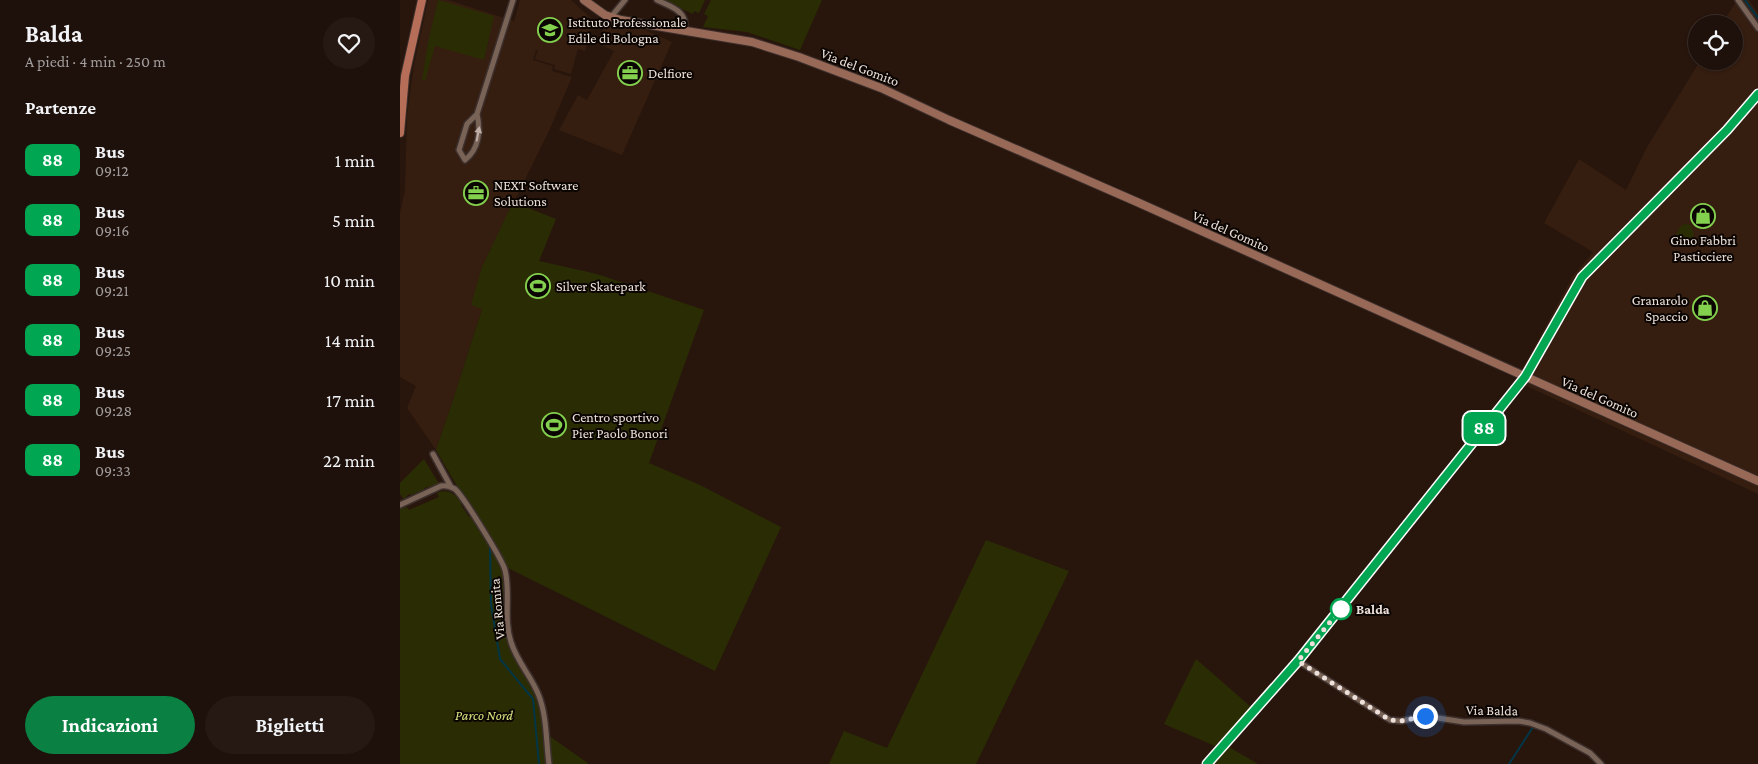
<!DOCTYPE html>
<html lang="it">
<meta charset="utf-8">
<style>
body{margin:0;font-family:"Crimson Pro",serif;background:#261913;color:#f1f3f6;height:100vh;display:flex;flex-direction:column;font-size:19px;white-space:nowrap}
*{box-sizing:border-box;margin:0}
p{font-size:16px;color:#a19d9c}
.icon{flex:none;width:28px;height:28px;fill:none;stroke:currentColor;stroke-width:2;stroke-linecap:round;stroke-linejoin:round}
.map{position:relative;flex:1;overflow:hidden}
.panel{display:flex;flex-direction:column;background:#1e100a;width:400px}
.panel>*{flex:none}
.badge{padding:0 10px;border-radius:8px;font-size:18px;line-height:32px}
.fabs{position:absolute;left:1288px;top:15px;display:grid;gap:10px}
.fabs a{display:grid;place-items:center;width:55px;height:55px;border-radius:50%;background:#1e100a;box-shadow:0 1px 4px #0004,0 0 0 1px #3c302b;font-size:25px}
.you{position:absolute;width:25px;height:25px;margin:-12px;border:4px solid #fff;border-radius:50%;background:#1a73e8;box-shadow:0 0 0 8px #1a73e833}
.map>.badge{position:absolute;translate:-50% -50%;box-shadow:0 0 0 2px #fff}
h2{padding:0 25px;font-size:19px;line-height:45px}
.round{display:grid;place-items:center;flex:none;width:52px;height:52px;border-radius:26px;background:#261913}
.overview{display:flex;align-items:center;justify-content:space-between;height:85px;padding:0 25px}
h1{font-size:24px;font-weight:700;line-height:38px}
.cta{display:flex;gap:10px;margin-top:auto;padding:10px 25px}
.cta a{flex:1;height:58px;border-radius:30px;background:#0b8043;color:#fff;font-size:20px;font-weight:700;line-height:58px;text-align:center}
.cta a+a{background:#261913;color:#f1f3f6}
ul{padding:0;list-style:none}
li{display:flex;align-items:center;gap:15px;height:60px;padding:0 25px}
li div{flex:1}
li b{display:block;font-size:19px}
li em{font-style:normal}
li .badge{min-width:55px;font-weight:700;text-align:center}
main{display:flex;flex:1;min-height:0}
.map>svg:first-child{display:block}
.built{fill:#351d10}
.green{fill:#2a2d04}
.lines{fill:none;stroke-linecap:round;stroke-linejoin:round}
.stream{stroke:#023646;stroke-width:2}
.street-casing{stroke:#3c2f2c;stroke-width:8}
.secondary-casing{stroke:#3c2f2c;stroke-width:10}
.primary-casing{stroke:#3c2f2c;stroke-width:10}
.street{stroke:#796357;stroke-width:5}
.secondary{stroke:#986957;stroke-width:8}
.primary{stroke:#b76e58;stroke-width:8}
.oneway{fill:#bfaea6}
.line-casing{stroke:#fff;stroke-width:11}
.line{stroke:#00a651;stroke-width:8}
.walk{stroke:#ede0da;stroke-width:5;stroke-dasharray:0 9}
.stop-dot{fill:#fff;stroke:#00a651;stroke-width:2.5}
.labels{text-anchor:middle;dominant-baseline:central;stroke-width:4;stroke-linejoin:round;paint-order:stroke}
.poi-label{font-size:14px;fill:#ede0da;stroke:#0b0502;text-anchor:start}
.street-label{font-size:14px;fill:#ede0da;stroke:#0b0502}
.stop-label{font-size:14px;font-weight:bold;fill:#ede0da;stroke:#0b0502;text-anchor:start}
.park-label{font-size:14px;font-style:italic;fill:#dbe580;stroke:#0b0502}
</style>
<main>
<section class="panel">
<div class="overview"><div><h1>Balda</h1><p>A piedi · 4 min · 250 m</p></div><a class="round"><svg class="icon" aria-label="heart" viewBox="0 0 24 24"><path d="M12 20l-8-8c-3-5 5-10 8-4 3-6 11-1 8 4z"/></svg></a></div>
<h2>Partenze</h2>
<ul>
<li><span class="badge" style="background:#00a651;color:#fff">88</span><div><b>Bus</b><p>09:12</p></div><em>1 min</em></li>
<li><span class="badge" style="background:#00a651;color:#fff">88</span><div><b>Bus</b><p>09:16</p></div><em>5 min</em></li>
<li><span class="badge" style="background:#00a651;color:#fff">88</span><div><b>Bus</b><p>09:21</p></div><em>10 min</em></li>
<li><span class="badge" style="background:#00a651;color:#fff">88</span><div><b>Bus</b><p>09:25</p></div><em>14 min</em></li>
<li><span class="badge" style="background:#00a651;color:#fff">88</span><div><b>Bus</b><p>09:28</p></div><em>17 min</em></li>
<li><span class="badge" style="background:#00a651;color:#fff">88</span><div><b>Bus</b><p>09:33</p></div><em>22 min</em></li>
</ul>
<div class="cta"><a>Indicazioni</a><a>Biglietti</a></div>
</section>
<div class="map">
<svg width="1358" height="764" viewBox="0 0 1358 764">
<rect width="100%" height="100%" fill="#28160d"/>
<g class="built">
<polygon points="28,0 48,0 114,21 120,0 171,0 193,20 185,51 178,49 171,74 154,69 155,65 135,59 138,50 136,50 133,60 153,66 152,71 172,77 149,131 82,267 82,309 53,400 36,450 7,408 16,386 0,377 0,213 5,190 7,115 14,65"/>
<polygon points="1337,0 1349,0 1358,13 1358,494 1116,381 1173,276 1193,252 1144,223 1179,159 1226,190 1247,147 1300,61 1334,61 1334,24 1322,24"/>
<polygon points="207,21 241,28 272,42 222,155 159,130 178,95 187,100 214,51 197,43"/>
</g>
<g class="green">
<polygon points="38,0 94,16 84,60 35,46 25,81 22,80 28,42"/>
<polygon points="262,0 305,0 299,13 294,11 293,14"/>
<polygon points="311,0 422,0 400,50 347,32 303,27 308,16 304,14"/>
<path d="M 113,202 L 156,219 L 139,261 L 197,274 L 304,310 L 249,463 L 300,485 L 381,527 L 315,671 L 106,567 L 111,643 L 138,694 L 146,744 L 148,735 L 189,764 L 0,764 L 0,509 L 7,507 L 9,510 L 39,497 L 37,493 C 48,488 56,494 62,504 L 61,505 L 69,517 L 71,516 L 90,547 L 90,542 L 36,450 L 53,400 L 82,309 L 71,305 L 82,267 Z"/>
<polygon points="1285,224 1291,225 1294,234 1290,244 1279,245 1275,237 1280,227"/>
<polygon points="24,459 39,484 24,488 24,490 11,495 9,494 4,499 0,494 0,483"/>
<polygon points="586,540 669,571 576,764 429,764 444,731 487,748"/>
<polygon points="796,659 851,707 815,746 764,724"/>
<polygon points="829,747 858,764 812,764"/>
</g>
<g class="lines">
<g class="stream">
<polyline points="1345,0 1358,18"/>
<polyline points="88,542 90,548 91,604 100,659 133,699 139,764"/>
<polyline points="1109,764 1133,727"/>
</g>
<defs>
<g id="street">
<path d="M 257,0 C 271,7 289,11 284,31"/>
<polyline points="1338,0 1358,28"/>
<polyline points="211,17 225,0"/>
<path d="M 77,114 C 81,131 79,149 65,160 L 59,150 L 67,124 L 77,114 L 113,0"/>
<polyline points="33,454 51,487"/>
<path d="M 0,505 L 41,486 C 46,485 50,486 55,489 C 63,496 102,559 105,570 C 111,594 103,618 111,642 C 117,662 132,677 139,696 C 147,717 146,742 149,764"/>
<polyline points="898,661 990,720 1001,721 1025,716 1064,722 1118,721 1130,723 1146,729 1190,753 1201,764"/>
</g>
<g id="secondary">
<polyline points="184,0 205,15 221,20 352,42 399,57 481,88 549,120 737,202 1358,481"/>
<polyline points="807,764 898,661 1125,377 1182,277 1327,130 1358,94"/>
</g>
<polyline id="primary" points="0,133 5,76 22,0"/>
</defs>
<use href="#street" class="street-casing"/>
<use href="#secondary" class="secondary-casing"/>
<use href="#primary" class="primary-casing"/>
<use href="#street" class="street"/>
<use href="#secondary" class="secondary"/>
<use href="#primary" class="primary"/>
</g>
<defs><path id="oneway-solid" d="M-6-.8H1V-3.2L6.5 0L1 3.2V.8H-6Z" transform="scale(1.25)"/></defs>
<use class="oneway" href="#oneway-solid" transform="translate(78 134) rotate(-79)"/>
<g class="lines">
<defs>
<polyline id="line" points="807,764 898,661 1125,377 1182,277 1327,130 1358,94"/>
</defs>
<use href="#line" class="line-casing"/>
<use href="#line" class="line"/>
<polyline class="walk" points="941,609 898,661 990,720 1001,721 1025,716"/>
</g>
<defs>
<symbol id="school-ring" viewBox="-11 -11 22 22"><circle r="9.5" fill="#0b0502" stroke="#83d04e" stroke-width="1.5"/><path d="M0-5L7-2L0 1L-7-2ZM-4 1L0 2.5L4 1V4Q0 6-4 4Z" fill="#83d04e"/></symbol>
<symbol id="office-ring" viewBox="-11 -11 22 22"><circle r="9.5" fill="#0b0502" stroke="#83d04e" stroke-width="1.5"/><path d="M-6-3h4V-5.5h4V-3h4V5H-6ZM-1-4.5V-3h2v-1.5ZM-6 0V1H6V0Z" fill="#83d04e"/></symbol>
<symbol id="shop-ring" viewBox="-11 -11 22 22"><circle r="9.5" fill="#0b0502" stroke="#83d04e" stroke-width="1.5"/><path d="M-5-2.5h2.3a2.7 3.5 0 0 1 5.4 0H5L5.5 6h-11ZM-1.5-2.5h3a1.5 2.3 0 0 0-3 0Z" fill="#83d04e"/></symbol>
<symbol id="stadium-ring" viewBox="-11 -11 22 22"><circle r="9.5" fill="#0b0502" stroke="#83d04e" stroke-width="1.5"/><path d="M0-5a6.5 5 0 1 0 0 10a6.5 5 0 1 0 0-10ZM-3.5-1.8h7v3.6h-7Z" fill="#83d04e"/></symbol>
</defs>
<g fill-rule="evenodd">
<use href="#school-ring" x="136" y="16" width="28" height="28"/>
<use href="#office-ring" x="216" y="59" width="28" height="28"/>
<use href="#office-ring" x="62" y="179" width="28" height="28"/>
<use href="#shop-ring" x="1289" y="202" width="28" height="28"/>
<use href="#stadium-ring" x="124" y="272" width="28" height="28"/>
<use href="#shop-ring" x="1291" y="294" width="28" height="28"/>
<use href="#stadium-ring" x="140" y="411" width="28" height="28"/>
</g>
<circle class="stop-dot" cx="941" cy="609" r="10"/>
<g class="labels">
<g class="poi-label">
<text x="168" y="22">Istituto Professionale<tspan x="168" dy="16">Edile di Bologna</tspan></text>
<text x="248" y="73">Delfiore</text>
<text x="94" y="185">NEXT Software<tspan x="94" dy="16">Solutions</tspan></text>
<text x="1303" y="240" text-anchor="middle">Gino Fabbri<tspan x="1303" dy="16">Pasticciere</tspan></text>
<text x="156" y="286">Silver Skatepark</text>
<text x="1288" y="300" text-anchor="end">Granarolo<tspan x="1288" dy="16">Spaccio</tspan></text>
<text x="172" y="417">Centro sportivo<tspan x="172" dy="16">Pier Paolo Bonori</tspan></text>
</g>
<g class="street-label">
<text transform="translate(460 67) rotate(21)">Via del Gomito</text>
<text transform="translate(831 231) rotate(24)">Via del Gomito</text>
<text transform="translate(1200 397) rotate(24)">Via del Gomito</text>
<text transform="translate(97 609) rotate(-95)">Via Romita</text>
<text transform="translate(1092 710) rotate(1)">Via Balda</text>
</g>
<g class="stop-label">
<text x="956" y="609">Balda</text>
</g>
<g class="park-label">
<text x="84" y="715">Parco Nord</text>
</g>
</g>
</svg>
<div class="fabs">
<a><svg class="icon" aria-label="locate" viewBox="0 0 24 24"><circle cx="12" cy="12" r="6"/><path d="M12 2v4M12 18v4M2 12h4M18 12h4"/></svg></a>
</div>
<div class="you" style="left:1025px;top:716px"></div>
<b class="badge" style="left:1084px;top:428px;background:#00a651;color:#fff">88</b>
</div>
</main>
